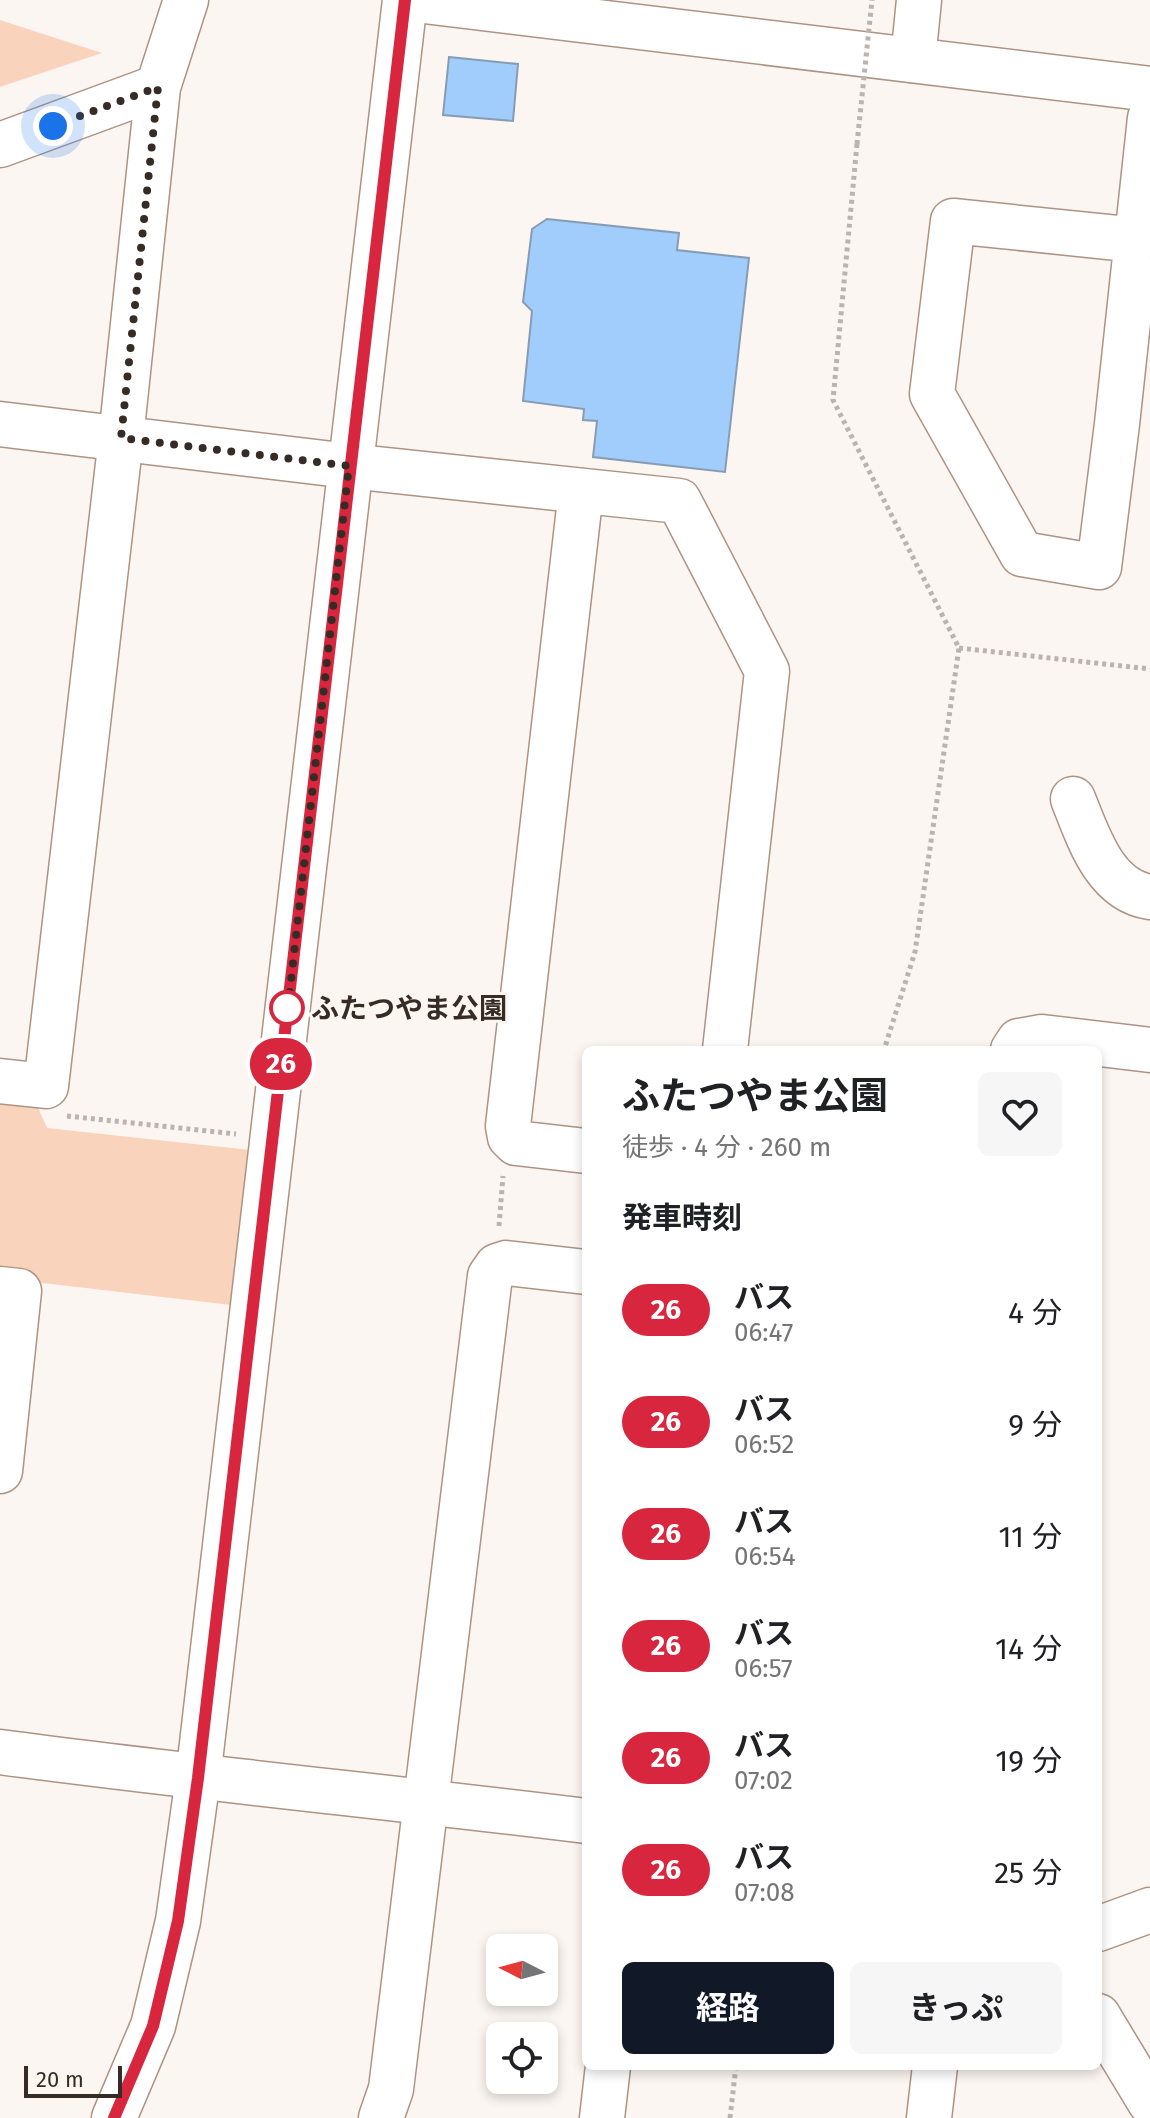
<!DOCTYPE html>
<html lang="ja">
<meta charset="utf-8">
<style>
body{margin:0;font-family:"Fira Sans","Noto Sans JP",sans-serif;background:#f6f6f6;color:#202124;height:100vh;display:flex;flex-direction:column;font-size:30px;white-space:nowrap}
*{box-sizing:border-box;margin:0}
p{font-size:26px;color:#757577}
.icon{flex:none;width:44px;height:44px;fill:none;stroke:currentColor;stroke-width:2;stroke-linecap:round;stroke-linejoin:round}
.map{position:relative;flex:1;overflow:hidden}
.panel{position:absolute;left:582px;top:1046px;width:520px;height:1024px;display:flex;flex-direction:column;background:#fff;border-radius:12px;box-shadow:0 4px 12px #0003}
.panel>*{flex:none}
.badge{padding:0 16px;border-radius:26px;font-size:28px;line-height:52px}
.needle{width:52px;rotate:276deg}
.tools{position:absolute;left:486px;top:1934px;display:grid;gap:16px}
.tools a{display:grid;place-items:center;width:72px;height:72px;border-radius:12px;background:#fff;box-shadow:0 4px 12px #0003;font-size:40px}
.scale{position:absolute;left:24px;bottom:20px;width:98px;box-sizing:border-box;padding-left:8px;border:4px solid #362b25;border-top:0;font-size:22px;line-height:28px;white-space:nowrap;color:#362b25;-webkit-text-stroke:6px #fcf6f2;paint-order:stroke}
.you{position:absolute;width:40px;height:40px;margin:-20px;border:6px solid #fff;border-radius:50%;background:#1a73e8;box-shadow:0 0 0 12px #1a73e833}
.map>.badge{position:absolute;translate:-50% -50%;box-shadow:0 0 0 4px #fff}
h2{padding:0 40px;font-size:30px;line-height:72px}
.round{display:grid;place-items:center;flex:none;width:84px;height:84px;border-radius:12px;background:#f6f6f6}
.summary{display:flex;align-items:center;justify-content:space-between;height:136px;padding:0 40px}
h1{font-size:38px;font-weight:700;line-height:60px}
.action{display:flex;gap:16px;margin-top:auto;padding:16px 40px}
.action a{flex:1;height:92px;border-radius:12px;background:#111827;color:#fff;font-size:32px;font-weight:700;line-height:92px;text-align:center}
.action a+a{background:#f6f6f6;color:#202124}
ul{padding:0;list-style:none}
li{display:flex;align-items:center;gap:24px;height:112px;padding:0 40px}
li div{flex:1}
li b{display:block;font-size:30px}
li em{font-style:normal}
li .badge{min-width:88px;font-weight:700;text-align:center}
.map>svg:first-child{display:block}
.green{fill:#fad3bc}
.building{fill:#a0cdfb;stroke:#879cb2;stroke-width:2}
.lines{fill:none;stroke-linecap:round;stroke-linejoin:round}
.minor-casing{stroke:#ae9383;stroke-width:47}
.path{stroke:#bbb3ae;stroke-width:5;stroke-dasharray:4 4;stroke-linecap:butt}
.minor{stroke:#fff;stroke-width:44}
.path-bridge{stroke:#bbb3ae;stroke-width:5;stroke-dasharray:4 4;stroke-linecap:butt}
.line-casing{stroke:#fff;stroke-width:18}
.line{stroke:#d7263d;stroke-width:12}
.walk{stroke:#362b25;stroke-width:8;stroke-dasharray:0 14.4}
.stop-dot{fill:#fff;stroke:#d7263d;stroke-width:4}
.labels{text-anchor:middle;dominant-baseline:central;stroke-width:6;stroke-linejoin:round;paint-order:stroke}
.stop-label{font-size:28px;font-weight:bold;fill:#362b25;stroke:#fcf6f2;text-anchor:start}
</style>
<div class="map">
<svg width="1150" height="2118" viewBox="0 0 1150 2118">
<rect width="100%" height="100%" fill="#fcf6f2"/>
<g class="green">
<polygon points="0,20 102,53 0,87"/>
<polygon points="0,1094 34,1098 47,1128 250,1150 231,1305 0,1278"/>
</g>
<g class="building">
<polygon points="449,57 518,64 513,121 443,115"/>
<polygon points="547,219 679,233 677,250 749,258 725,472 593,457 597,421 583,420 584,409 523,401 532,311 523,302 532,229"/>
</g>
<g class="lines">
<defs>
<g id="minor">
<polyline points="416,0 1150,89"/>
<polyline points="913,60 919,0"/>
<polyline points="0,145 158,87"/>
<polyline points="1137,240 953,221 932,394 1022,554 1099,567 1117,424 1150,118"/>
<polyline points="0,424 349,466 679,501 767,671 725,1050"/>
<polyline points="581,491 508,1126 510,1137 516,1143 586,1151"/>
<path d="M 1073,799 C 1088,836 1104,890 1150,897"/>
<polyline points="1013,1050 1019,1041 1042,1037 1150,1050"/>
<polyline points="0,1081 46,1086 121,438 158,87 186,0"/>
<polyline points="0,1289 19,1291 0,1471"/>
<path d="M 0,1752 C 195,1778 391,1797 586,1821"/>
<polyline points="1098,1929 1150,1910"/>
<polyline points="1098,2016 1150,2102"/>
<polyline points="114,2118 153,2026 178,1921 198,1778 405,0"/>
<polyline points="381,2118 391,2089 490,1276 497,1266 506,1263 586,1272"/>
<polyline points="602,2118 608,2066"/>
<polyline points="929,2118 935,2066"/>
</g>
</defs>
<use href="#minor" class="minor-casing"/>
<g class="path">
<polyline points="857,144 833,400 959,648 915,952 884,1050"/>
<polyline points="959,648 1150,669"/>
<polyline points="67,1116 236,1134"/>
<polyline points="499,1226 503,1176"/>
<polyline points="730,2118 736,2066"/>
</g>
<use href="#minor" class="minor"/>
<polyline class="path-bridge" points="857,144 872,0"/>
</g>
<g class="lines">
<defs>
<polyline id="line" points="114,2118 153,2026 178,1921 198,1778 405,0"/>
</defs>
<use href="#line" class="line-casing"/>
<use href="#line" class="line"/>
<polyline class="walk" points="53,126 158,87 121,438 349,466 287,1016 287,1008"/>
</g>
<circle class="stop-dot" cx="287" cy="1008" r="16"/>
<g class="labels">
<g class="stop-label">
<text x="311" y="1008">ふたつやま公園</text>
</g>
</g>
</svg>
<div class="tools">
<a><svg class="needle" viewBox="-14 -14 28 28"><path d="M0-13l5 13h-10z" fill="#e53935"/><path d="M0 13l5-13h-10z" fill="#757577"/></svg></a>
<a><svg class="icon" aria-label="locate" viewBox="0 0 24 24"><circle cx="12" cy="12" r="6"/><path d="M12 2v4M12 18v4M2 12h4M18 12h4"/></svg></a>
</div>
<div class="scale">20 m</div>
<div class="you" style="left:53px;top:126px"></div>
<b class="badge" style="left:281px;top:1064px;background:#d7263d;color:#fff">26</b>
<section class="panel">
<div class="summary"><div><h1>ふたつやま公園</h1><p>徒歩 · 4 分 · 260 m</p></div><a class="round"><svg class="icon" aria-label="heart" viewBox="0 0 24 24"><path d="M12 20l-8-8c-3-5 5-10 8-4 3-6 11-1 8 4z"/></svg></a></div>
<h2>発車時刻</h2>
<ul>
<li><span class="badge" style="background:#d7263d;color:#fff">26</span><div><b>バス</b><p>06:47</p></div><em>4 分</em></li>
<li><span class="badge" style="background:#d7263d;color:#fff">26</span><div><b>バス</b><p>06:52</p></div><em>9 分</em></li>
<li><span class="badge" style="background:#d7263d;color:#fff">26</span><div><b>バス</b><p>06:54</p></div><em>11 分</em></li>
<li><span class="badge" style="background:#d7263d;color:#fff">26</span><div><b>バス</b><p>06:57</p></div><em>14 分</em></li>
<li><span class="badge" style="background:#d7263d;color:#fff">26</span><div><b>バス</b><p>07:02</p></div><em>19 分</em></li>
<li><span class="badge" style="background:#d7263d;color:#fff">26</span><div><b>バス</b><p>07:08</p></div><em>25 分</em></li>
</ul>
<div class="action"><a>経路</a><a>きっぷ</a></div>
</section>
</div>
